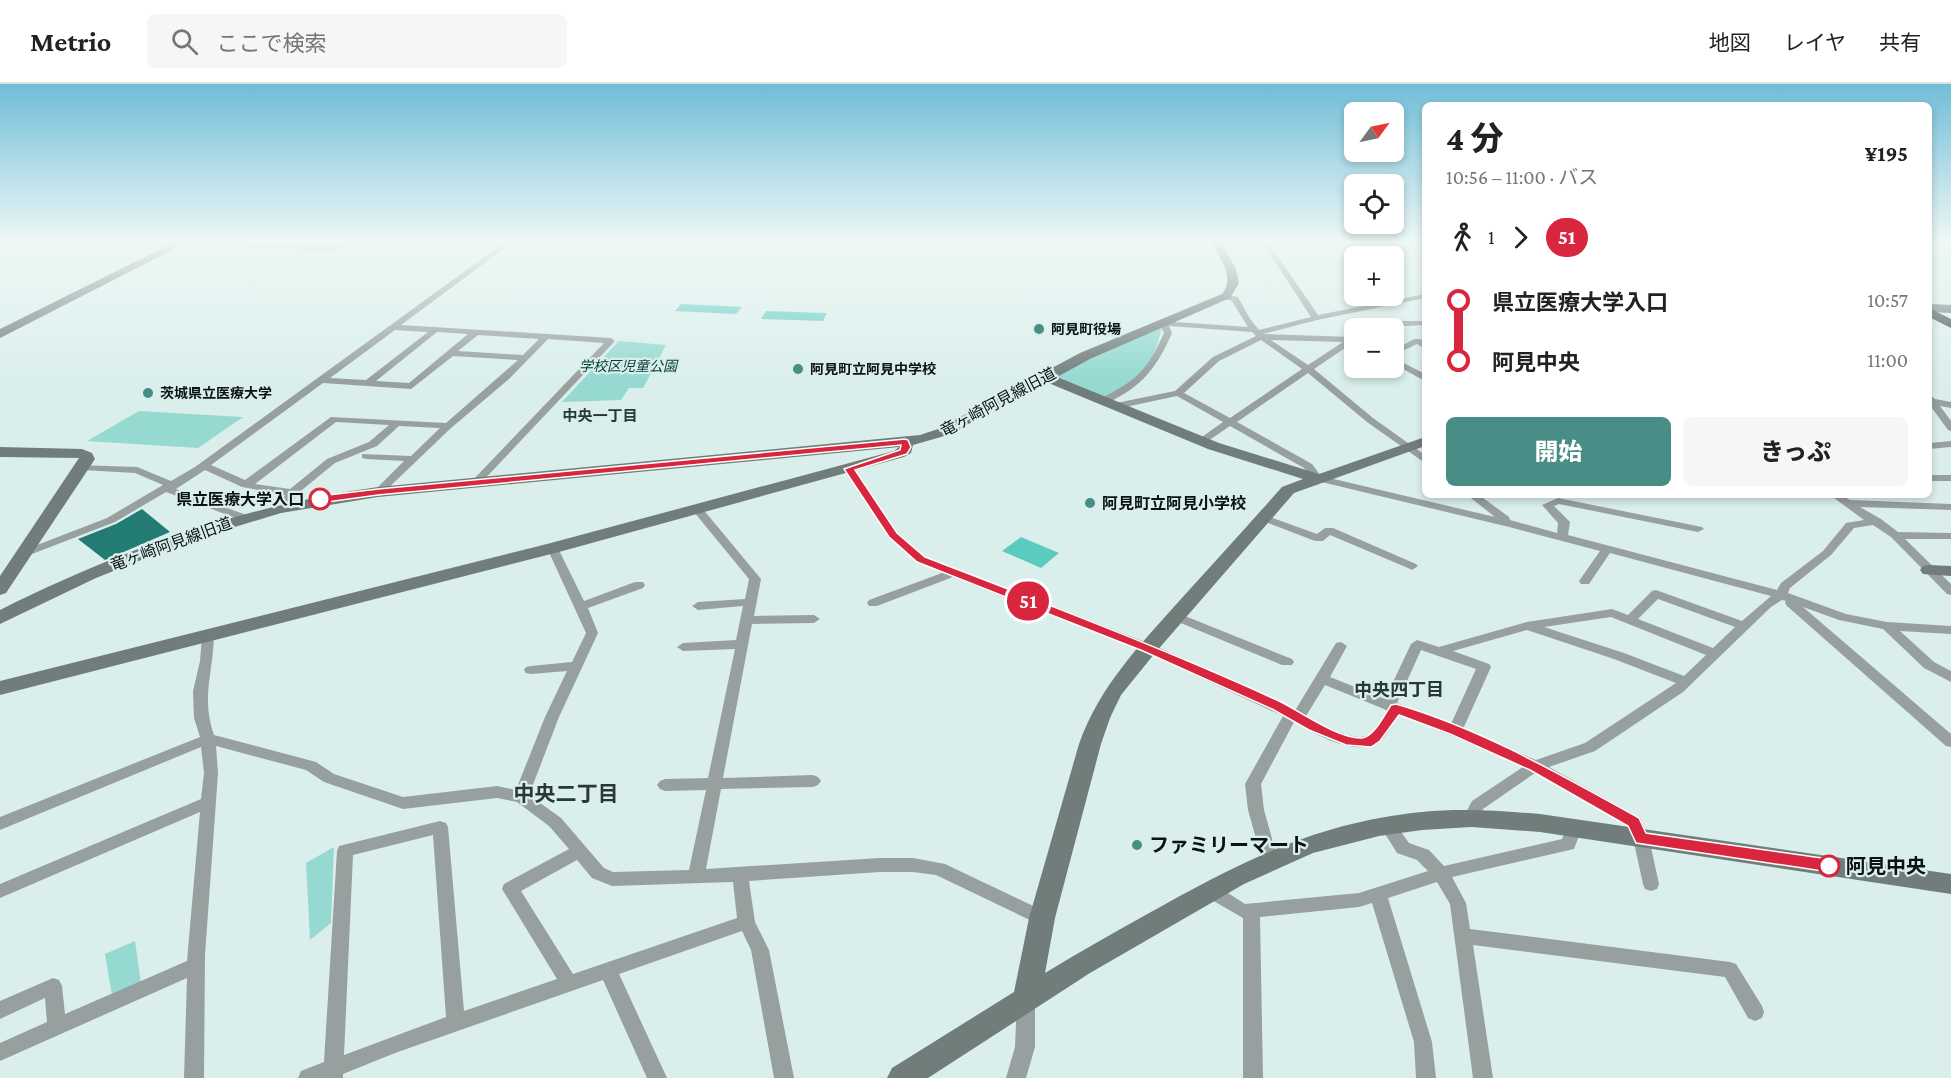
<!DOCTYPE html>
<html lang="ja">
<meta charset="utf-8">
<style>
body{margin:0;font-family:"Crimson Pro","Noto Sans JP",serif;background:#f6f6f6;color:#222;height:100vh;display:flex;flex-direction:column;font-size:22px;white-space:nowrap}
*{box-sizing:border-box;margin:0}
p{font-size:20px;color:#767676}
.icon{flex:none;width:33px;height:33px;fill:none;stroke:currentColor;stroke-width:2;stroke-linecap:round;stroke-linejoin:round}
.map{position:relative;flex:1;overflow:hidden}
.side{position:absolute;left:1422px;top:18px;width:510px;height:396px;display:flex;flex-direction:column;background:#fff;border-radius:9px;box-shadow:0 3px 9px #0003}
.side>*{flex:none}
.badge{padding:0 12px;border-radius:20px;font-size:21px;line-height:39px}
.needle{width:39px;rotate:57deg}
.buttons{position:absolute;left:1344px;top:18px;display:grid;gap:12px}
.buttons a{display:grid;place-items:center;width:60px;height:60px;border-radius:9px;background:#fff;box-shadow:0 3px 9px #0003;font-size:30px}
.map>.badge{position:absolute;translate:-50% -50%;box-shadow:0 0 0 3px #fff}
.legs{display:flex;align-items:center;gap:9px;height:66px;padding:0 24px;font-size:20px}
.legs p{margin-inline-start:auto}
.overview{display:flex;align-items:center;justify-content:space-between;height:102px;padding:0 24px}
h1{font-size:33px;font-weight:800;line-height:45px}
.cta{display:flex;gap:12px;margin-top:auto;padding:12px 24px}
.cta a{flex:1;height:69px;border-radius:9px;background:#488e86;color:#fff;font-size:24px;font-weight:800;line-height:69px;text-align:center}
.cta a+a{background:#f6f6f6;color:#222}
ul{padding:0 24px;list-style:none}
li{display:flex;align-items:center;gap:21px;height:60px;font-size:22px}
li i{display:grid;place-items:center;width:9px;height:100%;margin:0 8px;background:currentColor}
li i::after{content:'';width:15px;height:15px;margin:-8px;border:4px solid;border-radius:50%;background:#fff}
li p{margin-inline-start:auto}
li:first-child i{background:linear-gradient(#0000 50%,currentColor 0)}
li:last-child i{background:linear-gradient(currentColor 50%,#0000 0)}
header{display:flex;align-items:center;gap:36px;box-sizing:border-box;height:84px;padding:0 30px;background:#fff;border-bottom:2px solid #e0e0e0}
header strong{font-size:28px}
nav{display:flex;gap:33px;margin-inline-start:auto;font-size:21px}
.search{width:420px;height:54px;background:#f6f6f6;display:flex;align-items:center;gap:15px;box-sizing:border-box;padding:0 21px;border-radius:9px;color:#767676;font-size:22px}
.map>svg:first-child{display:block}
.green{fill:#95d9d1}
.water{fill:#5ccbbf}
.building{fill:#237c74}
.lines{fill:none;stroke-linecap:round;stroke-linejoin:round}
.street{fill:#97a09f;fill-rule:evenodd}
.secondary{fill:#707d7b;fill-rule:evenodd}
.highway{fill:#3c4e4c;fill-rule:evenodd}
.line-1{fill:#d7263d;stroke:#fff;stroke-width:1.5}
.poi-dot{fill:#488e86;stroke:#daefec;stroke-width:2}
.stop-1-dot{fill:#fff;stroke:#d7263d;stroke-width:3}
.labels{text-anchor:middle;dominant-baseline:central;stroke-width:4.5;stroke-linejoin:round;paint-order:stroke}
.far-poi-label{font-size:14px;font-weight:bold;fill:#0b1312;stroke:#daefec;text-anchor:start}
.far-park-label{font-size:14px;font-style:italic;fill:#033a35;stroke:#daefec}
.far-neighbourhood-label{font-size:15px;font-weight:bold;fill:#273836;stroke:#daefec}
.street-label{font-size:16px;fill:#0b1312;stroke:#daefec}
.stop-label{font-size:16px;font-weight:bold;fill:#0b1312;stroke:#daefec;text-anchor:end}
.poi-label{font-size:16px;font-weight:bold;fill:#0b1312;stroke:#daefec;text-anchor:start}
.neighbourhood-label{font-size:18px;font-weight:bold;fill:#273836;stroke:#daefec}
.near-poi-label{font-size:20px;font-weight:bold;fill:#0b1312;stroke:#daefec;text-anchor:start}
.near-stop-label{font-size:20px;font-weight:bold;fill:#0b1312;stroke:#daefec;text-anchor:start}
.near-neighbourhood-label{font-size:21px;font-weight:bold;fill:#273836;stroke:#daefec}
</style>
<header>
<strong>Metrio</strong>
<div class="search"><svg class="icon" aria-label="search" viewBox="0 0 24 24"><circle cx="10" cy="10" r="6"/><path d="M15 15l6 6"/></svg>ここで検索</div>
<nav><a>地図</a><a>レイヤ</a><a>共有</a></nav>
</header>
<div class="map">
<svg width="1951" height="994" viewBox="0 0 1951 994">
<rect width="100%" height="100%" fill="#daefec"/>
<g class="green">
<path d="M 1162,243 C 1152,285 1142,296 1103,314 L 1052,292 Z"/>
<polygon points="619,257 666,261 643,304 629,304 621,316 562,318"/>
<polygon points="139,327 242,333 243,333 198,364 87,357"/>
<polygon points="334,763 331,839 310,856 306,779"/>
<polygon points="135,857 141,899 112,911 105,870"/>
</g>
<g class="water">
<polygon points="681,220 742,223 736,230 675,227"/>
<polygon points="766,227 827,229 823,237 761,235"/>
<polygon points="1021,453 1059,469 1041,484 1002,467"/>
</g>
<polygon class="building" points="142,425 170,448 105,476 78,455 116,440"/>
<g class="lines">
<g class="street">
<polygon points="189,158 234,158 331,163 344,158 354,158 332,167 192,160"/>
<path d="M 505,158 L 513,158 L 401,241 L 611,254 L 615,257 L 480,400 L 472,400 L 471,398 L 604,259 L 548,255 L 509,295 L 451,344 L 382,410 L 378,411 L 373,408 L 404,377 L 366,375 L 362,374 L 362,370 L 411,372 L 440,344 L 399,342 L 377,362 L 335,379 L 297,410 L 290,424 L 282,424 L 281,422 L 285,411 L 242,403 L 205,386 L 176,405 L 249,432 L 251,434 L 249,436 L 241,436 L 166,408 L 115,438 L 27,472 L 19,472 L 17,470 L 19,468 L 107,434 L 163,401 L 135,389 L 82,386 L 77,383 L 78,381 L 137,383 L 171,397 L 195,383 ZM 395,246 L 428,248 L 366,296 L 330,294 ZM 437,248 L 468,250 L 409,299 L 376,297 ZM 478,251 L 539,255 L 523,271 L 458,267 ZM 453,272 L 518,276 L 446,339 L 331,333 L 245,396 L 211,381 L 323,299 L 411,305 ZM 336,338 L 389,341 L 369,358 L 327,375 L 290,405 L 255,400 Z"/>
<path d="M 1262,158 L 1268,158 L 1318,231 L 1425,210 L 1425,214 L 1317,236 L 1263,250 L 1354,253 L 1354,258 L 1314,285 L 1373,334 L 1425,371 L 1425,379 L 1367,338 L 1308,289 L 1237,338 L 1312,380 L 1321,392 L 1495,433 L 1467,411 L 1479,411 L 1509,433 L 1510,436 L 1557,449 L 1558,439 L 1542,421 L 1558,414 L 1702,443 L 1704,445 L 1698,448 L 1559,420 L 1554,422 L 1570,438 L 1568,451 L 1777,506 L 1781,499 L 1823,467 L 1846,439 L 1864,436 L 1830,411 L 1842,411 L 1850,416 L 1951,420 L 1951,426 L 1860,423 L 1881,435 L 1898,448 L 1951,449 L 1951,455 L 1905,455 L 1951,500 L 1951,511 L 1947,510 L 1891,453 L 1873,441 L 1854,444 L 1831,471 L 1790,504 L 1788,509 L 1846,530 L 1887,538 L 1951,542 L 1951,550 L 1900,547 L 1934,578 L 1951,587 L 1951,598 L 1924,584 L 1883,545 L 1839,536 L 1803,523 L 1951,650 L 1951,663 L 1946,662 L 1787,522 L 1785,519 L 1786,517 L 1782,516 L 1771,523 L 1683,608 L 1595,667 L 1549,683 L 1640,734 L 1649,754 L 1659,800 L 1657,805 L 1651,807 L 1645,805 L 1643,800 L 1633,754 L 1628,742 L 1535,689 L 1483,725 L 1477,738 L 1471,740 L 1465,738 L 1463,734 L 1472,717 L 1523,683 L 1450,651 L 1399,631 C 1393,639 1387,652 1379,658 C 1357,674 1315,650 1294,638 L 1261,700 L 1264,726 L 1278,776 L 1276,781 L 1270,783 L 1264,781 L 1262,776 L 1248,726 L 1245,700 L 1283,632 L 1143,567 L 953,493 L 877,522 L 869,522 L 867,519 L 869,516 L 942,489 L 917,477 L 889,453 L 844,385 L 849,382 L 853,383 L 897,449 L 925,473 L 1153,561 L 1294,625 L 1296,625 L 1336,559 L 1341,558 L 1347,562 L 1330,593 L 1385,615 L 1411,560 L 1417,556 L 1439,563 L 1527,538 L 1612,525 L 1628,531 L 1652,507 L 1656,506 L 1742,537 L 1771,512 L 1610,469 L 1589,500 L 1581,500 L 1579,497 L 1600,467 L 1509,443 L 1313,396 L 1304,384 L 1230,342 L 1205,359 L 1199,359 L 1199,355 L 1223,338 L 1177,312 L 1116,325 L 1111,322 L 1116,319 L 1175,307 L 1213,273 L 1256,252 L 1252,248 L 1169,242 L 1172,249 C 1160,276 1148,296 1122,311 C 1115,315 1108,320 1100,319 L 1100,315 C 1137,296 1147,287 1164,249 L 1159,239 L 1160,237 L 1248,243 L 1232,217 L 1223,214 L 1223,210 L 1238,213 L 1250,235 L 1259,246 L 1311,233 ZM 1261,256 L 1302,285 L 1230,334 L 1184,309 L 1219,277 ZM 1271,256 L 1343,258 L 1308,281 ZM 1658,515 L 1735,543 L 1713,564 L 1638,535 ZM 1611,533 L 1706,571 L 1684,592 L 1624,569 L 1544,543 ZM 1527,546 L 1614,575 L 1676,599 L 1585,659 L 1536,676 L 1463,645 L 1491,583 L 1489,580 L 1453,567 ZM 1421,566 L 1476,585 L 1451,640 L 1397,619 ZM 1325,601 L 1384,625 L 1387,627 C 1382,634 1377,645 1370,650 C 1357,661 1319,639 1306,632 Z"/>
<polygon points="1391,237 1425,237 1425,241 1366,244"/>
<polygon points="1414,255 1420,255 1425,258 1425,265 1417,260 1394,271 1394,266"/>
<polygon points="1394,274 1425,290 1425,297 1394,280"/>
<polygon points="1929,310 1935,315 1951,318 1951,324 1940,322 1951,337 1951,347 1948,346 1929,320"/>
<polygon points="1951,357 1951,363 1929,365 1929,359"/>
<rect x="1929" y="391" width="22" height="6"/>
<path d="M 698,423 L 702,424 L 761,495 L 754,532 L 814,531 L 820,535 L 814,539 L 752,540 L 723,694 L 813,691 L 818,693 L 821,697 L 818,701 L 813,703 L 721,705 L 706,785 L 880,774 L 913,774 L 945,780 L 1048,829 L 1051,834 L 1048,839 L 1042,841 L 1036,839 L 936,791 L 913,788 L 880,788 L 749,797 L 755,838 L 769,866 L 794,994 L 774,994 L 751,866 L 742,847 L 619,890 L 667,994 L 647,994 L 603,896 L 395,969 L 343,990 L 343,994 L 298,994 L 301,987 L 324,978 L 337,767 L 339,762 L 440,737 L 446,739 L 448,743 L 464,927 L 557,895 L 502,805 L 504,800 L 569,765 L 549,742 L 517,718 L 497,714 L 403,725 L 324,698 L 306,686 L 216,662 L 218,689 L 205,871 L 204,994 L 184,994 L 187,894 L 0,977 L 0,959 L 47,938 L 45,914 L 0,935 L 0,917 L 53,894 L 59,896 L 62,902 L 65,930 L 187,877 L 200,728 L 0,814 L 0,800 L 201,715 L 204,689 L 201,663 L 0,746 L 0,733 L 200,653 L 194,634 L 193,607 L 200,577 L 202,552 L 203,549 L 208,548 L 214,552 C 213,589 201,614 214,651 L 316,678 L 334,690 L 403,713 L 497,702 L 516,706 L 545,633 L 567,587 L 531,590 L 526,589 L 524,586 L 526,583 L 531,582 L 572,578 L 586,549 L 547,464 L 549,462 L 557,462 L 584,517 L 635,498 L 643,498 L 645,501 L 643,504 L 588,524 L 598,549 L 559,633 L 529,711 L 561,734 L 604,784 L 613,788 L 689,786 L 706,706 L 665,707 L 660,705 L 657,701 L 660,697 L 665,695 L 708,694 L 735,565 L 683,567 L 677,563 L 683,559 L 736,556 L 743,522 L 698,526 L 692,522 L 698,518 L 745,515 L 749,495 L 694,428 L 693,426 ZM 433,751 L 446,933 L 344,971 L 353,771 ZM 577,776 L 592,794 L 612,802 L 733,798 L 737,834 L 573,890 L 521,807 Z"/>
<polygon points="1262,430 1317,450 1325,444 1333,444 1416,480 1418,482 1412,486 1408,484 1330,451 1323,457 1315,457 1258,435 1256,433"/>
<polygon points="1175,528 1292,575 1294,578 1292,581 1282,581 1171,535 1169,532 1171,529"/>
<polygon points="1388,736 1394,738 1409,759 1429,766 1444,782 1562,755 1568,740 1574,738 1580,740 1582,744 1574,765 1452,793 1466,819 1470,845 1730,878 1736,880 1762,922 1764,928 1762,934 1755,937 1748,934 1725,893 1473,861 1493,994 1473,994 1450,820 1437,798 1388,814 1432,958 1436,994 1416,994 1414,958 1372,819 1359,823 1260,833 1263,994 1243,994 1243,834 1205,812 1203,807 1205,802 1211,800 1217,802 1245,820 1359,809 1428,787 1417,776 1397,769 1380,742 1382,738"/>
<polygon points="1026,908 1032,910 1035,916 1035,963 1026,994 1006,994 1015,963 1017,916 1020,910"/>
</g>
<g class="secondary">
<polygon points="175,158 188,158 0,254 0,245"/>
<path d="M 1211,158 L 1221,158 L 1236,185 L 1239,199 L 1230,214 L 1090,275 L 1057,293 L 1219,359 L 1319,390 L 1425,353 L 1425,362 L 1294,409 L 1155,569 L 1121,611 L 1110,634 L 1101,660 L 1055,834 L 1045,889 C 1079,868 1115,848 1151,828 C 1240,778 1318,738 1422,728 C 1462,724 1500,727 1540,730 L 1951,790 L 1951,810 L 1540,748 L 1471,743 L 1422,746 L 1379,752 L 1313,769 L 1244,800 L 1090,889 L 928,994 L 887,994 L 892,984 L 1014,908 L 1029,834 L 1079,660 C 1100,601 1140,561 1181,515 C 1215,478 1249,440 1282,403 L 1303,395 L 1208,365 L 1046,298 L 948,351 L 913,361 L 911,369 L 904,373 L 559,468 L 0,611 L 0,597 L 547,460 L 894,367 L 899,363 L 378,413 L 281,429 L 189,457 L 96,494 L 0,540 L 0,526 C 123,465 242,422 378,403 L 920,351 L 938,345 L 1080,269 L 1222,210 C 1236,193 1219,173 1211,158 Z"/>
<polygon points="1929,220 1951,221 1951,229 1929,228"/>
<polygon points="0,363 82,365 92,369 95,375 6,509 0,511 0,492 79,374 0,373"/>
<polygon points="1929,481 1951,482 1951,492 1923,490 1920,486 1923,482"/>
</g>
<polygon class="highway" points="1929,224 1951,235 1951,244 1929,233"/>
</g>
<linearGradient id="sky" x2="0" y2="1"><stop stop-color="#70bdd8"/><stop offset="0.53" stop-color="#eef8f6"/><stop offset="1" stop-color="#eef8f6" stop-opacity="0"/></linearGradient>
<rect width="1951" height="297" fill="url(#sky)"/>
<path class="line-1" d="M 905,355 L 908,356 L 911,363 L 907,370 L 855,386 L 897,449 L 925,473 C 1044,519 1163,564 1279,617 C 1300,627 1338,655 1362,654 C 1374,653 1385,630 1391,621 L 1396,620 C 1482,645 1561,691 1639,734 L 1646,749 L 1829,775 L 1835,777 L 1837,782 L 1835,786 L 1829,788 L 1636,759 L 1628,742 L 1530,686 L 1450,650 L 1399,631 L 1380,657 L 1371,663 L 1346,661 L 1309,646 L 1272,625 L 1143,567 L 917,478 L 889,453 L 844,385 L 900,366 L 901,361 L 378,411 L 320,419 L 315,415 L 320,412 L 378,405 Z"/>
<g class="poi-dot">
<circle cx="1039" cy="245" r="6"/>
<circle cx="798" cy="285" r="6"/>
<circle cx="148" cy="309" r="6"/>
<circle cx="1090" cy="419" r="6"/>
<circle cx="1137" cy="761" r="6"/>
</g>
<g class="stop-1-dot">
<circle cx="320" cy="415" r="10"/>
<circle cx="1829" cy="782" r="10"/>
</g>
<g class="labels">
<g class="far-poi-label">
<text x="1051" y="245">阿見町役場</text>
<text x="810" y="285">阿見町立阿見中学校</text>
<text x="160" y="309">茨城県立医療大学</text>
</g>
<g class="far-park-label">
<text x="628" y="282">学校区児童公園</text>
</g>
<g class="far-neighbourhood-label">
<text x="600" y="332">中央一丁目</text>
</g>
<g class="street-label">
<text transform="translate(998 318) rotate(-28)">竜ヶ崎阿見線旧道</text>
<text transform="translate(171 460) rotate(-20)">竜ヶ崎阿見線旧道</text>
</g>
<g class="stop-label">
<text x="304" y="415">県立医療大学入口</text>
</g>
<g class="poi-label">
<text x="1102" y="419">阿見町立阿見小学校</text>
</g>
<g class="neighbourhood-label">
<text x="1399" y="606">中央四丁目</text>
</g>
<g class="near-poi-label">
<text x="1149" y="761">ファミリーマート</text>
</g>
<g class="near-stop-label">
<text x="1846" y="782">阿見中央</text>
</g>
<g class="near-neighbourhood-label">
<text x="566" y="710">中央二丁目</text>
</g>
</g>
</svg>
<div class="buttons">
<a><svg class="needle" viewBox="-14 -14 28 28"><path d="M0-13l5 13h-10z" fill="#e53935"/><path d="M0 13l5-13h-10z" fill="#767676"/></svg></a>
<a><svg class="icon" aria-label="locate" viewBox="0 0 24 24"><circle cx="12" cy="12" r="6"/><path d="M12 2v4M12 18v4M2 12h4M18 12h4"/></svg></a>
<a>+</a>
<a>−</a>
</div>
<b class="badge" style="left:1028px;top:517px;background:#d7263d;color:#fff">51</b>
<section class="side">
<div class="overview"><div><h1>4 分</h1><p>10:56 – 11:00 · バス</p></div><b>¥195</b></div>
<div class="legs"><svg class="icon" aria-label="walk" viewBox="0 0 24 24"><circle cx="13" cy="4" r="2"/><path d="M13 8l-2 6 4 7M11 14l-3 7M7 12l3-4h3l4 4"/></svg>1<svg class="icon" aria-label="forward" viewBox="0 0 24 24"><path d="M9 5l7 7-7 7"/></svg><b class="badge" style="background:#d7263d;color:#fff">51</b></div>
<ul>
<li><i style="color:#d7263d"></i><b>県立医療大学入口</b><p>10:57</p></li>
<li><i style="color:#d7263d"></i><b>阿見中央</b><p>11:00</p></li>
</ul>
<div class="cta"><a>開始</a><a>きっぷ</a></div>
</section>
</div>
